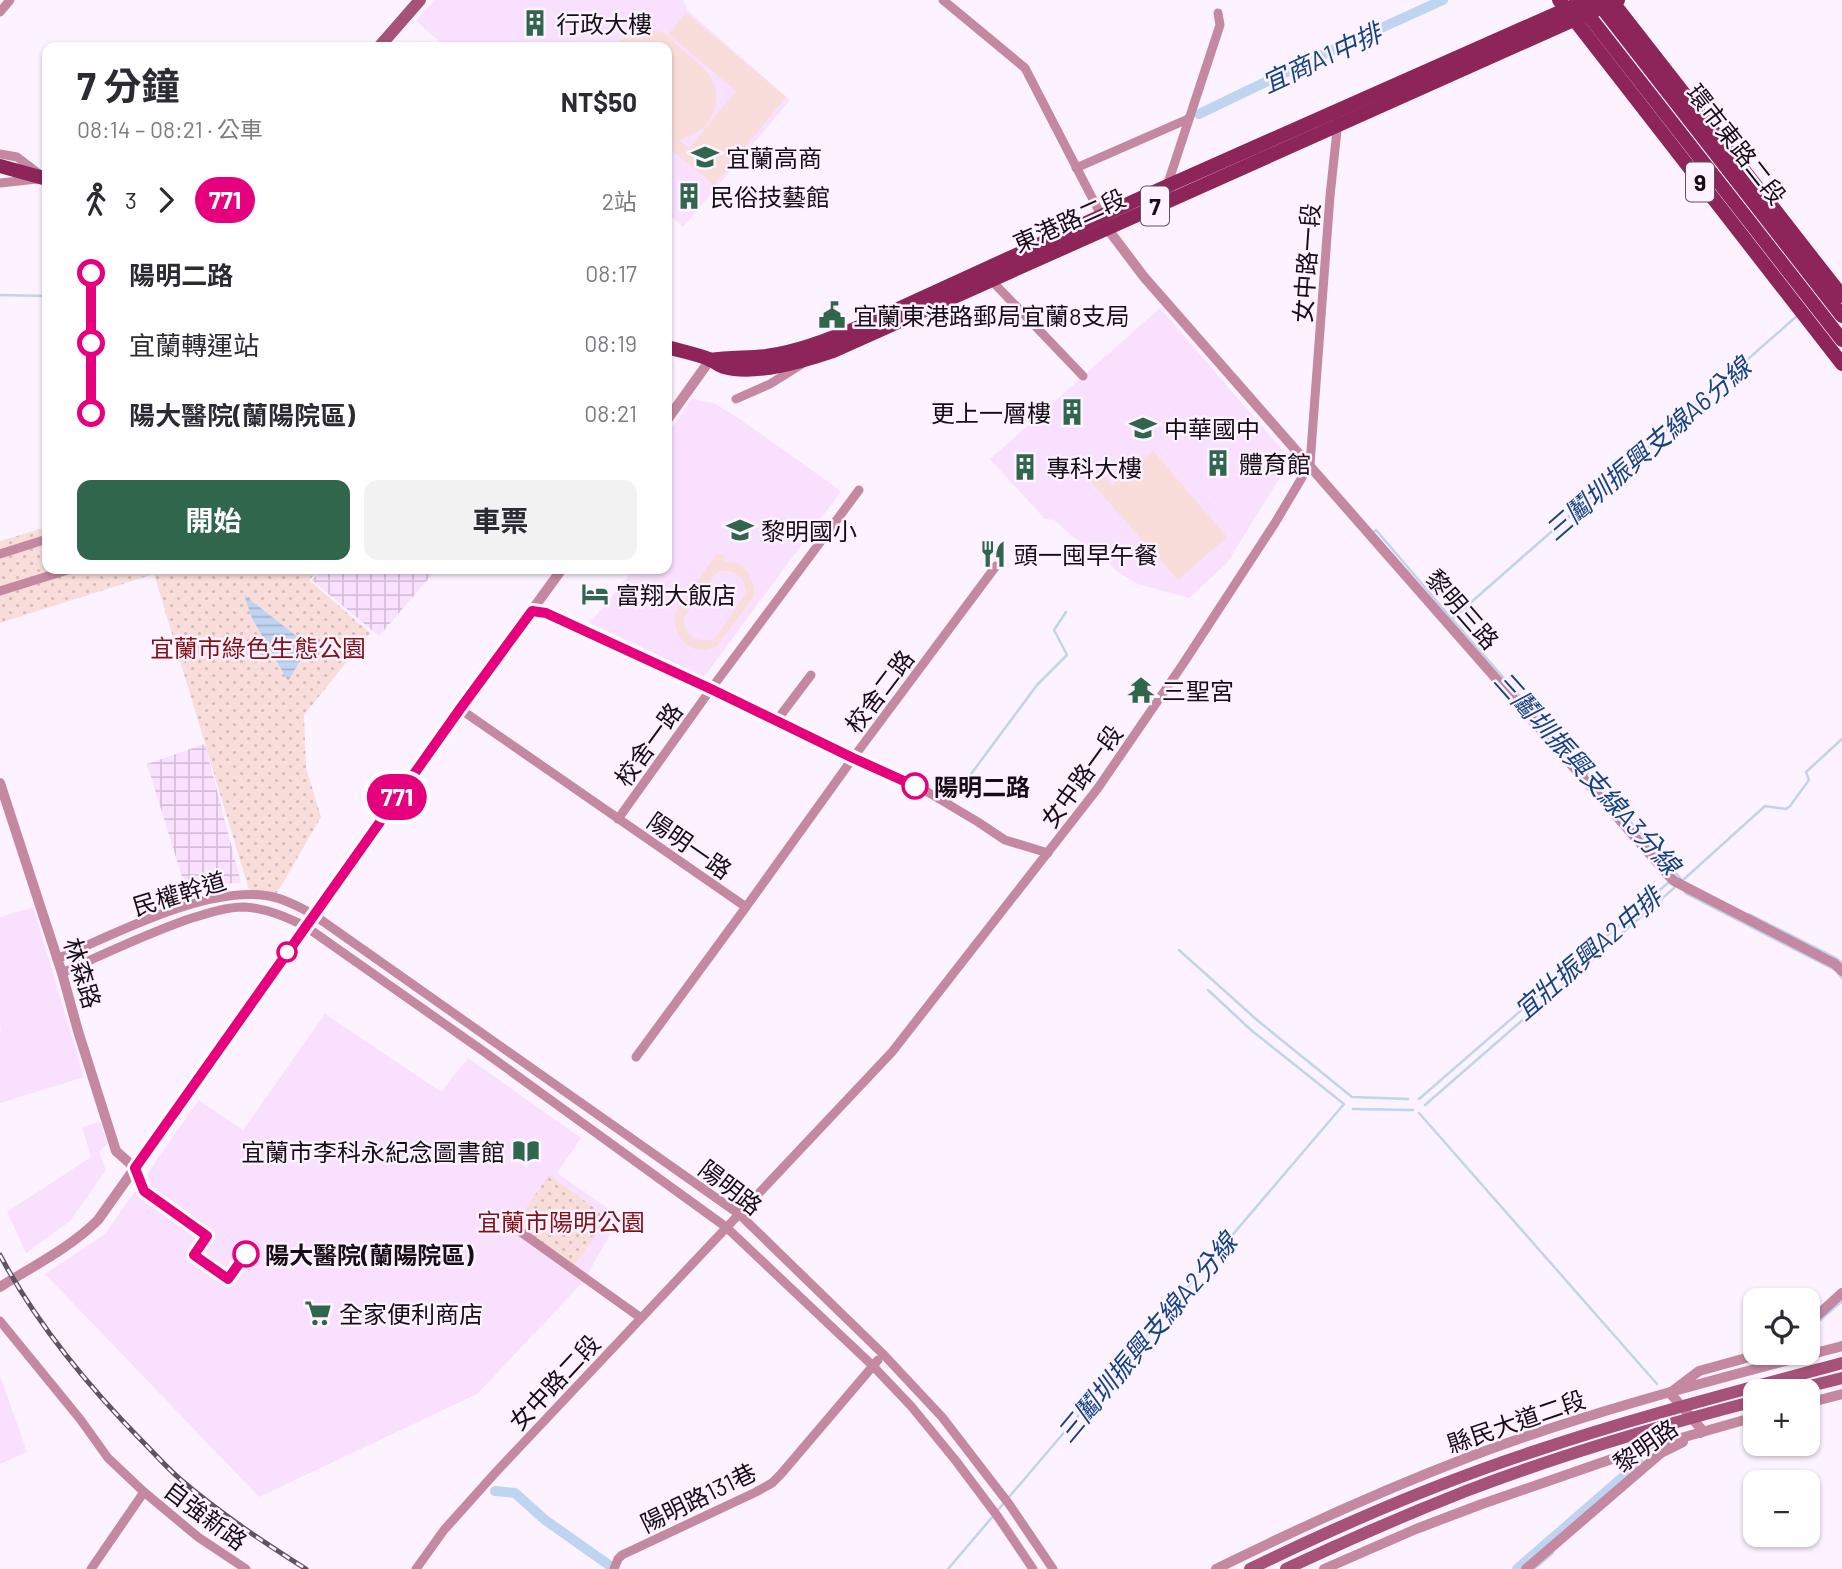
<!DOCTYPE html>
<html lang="zh-TW">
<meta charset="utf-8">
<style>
body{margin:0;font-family:Barlow,"Noto Sans TC",sans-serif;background:#f2f2f3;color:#2b2b33;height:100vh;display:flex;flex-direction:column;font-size:26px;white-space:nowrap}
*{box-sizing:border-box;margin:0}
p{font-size:23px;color:#7c7c81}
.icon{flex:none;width:38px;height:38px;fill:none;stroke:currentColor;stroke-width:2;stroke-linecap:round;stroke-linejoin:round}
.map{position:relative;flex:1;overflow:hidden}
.sheet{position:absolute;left:42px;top:42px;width:630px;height:532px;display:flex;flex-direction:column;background:#fff;border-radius:14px;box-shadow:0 2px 5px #0004}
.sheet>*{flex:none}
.badge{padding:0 14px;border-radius:23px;font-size:24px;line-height:46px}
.controls{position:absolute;left:1743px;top:1288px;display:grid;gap:14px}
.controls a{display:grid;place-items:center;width:77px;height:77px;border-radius:14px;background:#fff;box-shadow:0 2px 5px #0004;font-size:35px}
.map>.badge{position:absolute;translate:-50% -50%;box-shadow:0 0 0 4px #fff}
.legs{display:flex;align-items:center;gap:10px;height:77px;padding:0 35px;font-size:23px}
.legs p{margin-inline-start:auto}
.overview{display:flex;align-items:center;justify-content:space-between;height:119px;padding:0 35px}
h1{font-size:38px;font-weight:700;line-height:52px}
.button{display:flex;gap:14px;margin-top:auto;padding:14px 35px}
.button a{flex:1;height:80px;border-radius:14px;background:#30664c;color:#fff;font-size:28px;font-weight:700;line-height:80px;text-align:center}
.button a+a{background:#f2f2f3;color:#2b2b33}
ul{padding:0 35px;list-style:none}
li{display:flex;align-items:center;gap:24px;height:70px;font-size:26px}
li i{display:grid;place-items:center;width:10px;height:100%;margin:0 9px;background:currentColor}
li i::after{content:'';width:18px;height:18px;margin:-9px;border:5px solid;border-radius:50%;background:#fff}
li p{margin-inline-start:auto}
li:first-child i{background:linear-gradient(#0000 50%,currentColor 0)}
li:last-child i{background:linear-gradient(currentColor 50%,#0000 0)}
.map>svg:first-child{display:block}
.built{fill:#f9e0fe}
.industrial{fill:url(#industrial-grid)}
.grass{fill:#f8ddda;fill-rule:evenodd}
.park{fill:url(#park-dots)}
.water{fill:url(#water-rules)}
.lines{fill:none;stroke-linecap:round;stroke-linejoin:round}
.stream{stroke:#bfd4f1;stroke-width:2.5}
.canal{stroke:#bfd4f1;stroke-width:10}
.minor{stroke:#c488a0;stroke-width:9}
.tertiary{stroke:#c488a0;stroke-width:10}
.secondary{stroke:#a65177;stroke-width:12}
.primary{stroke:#8d245a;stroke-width:14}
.rail-casing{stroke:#5e5560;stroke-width:5}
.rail{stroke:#fdf2ff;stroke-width:2.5;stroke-dasharray:8;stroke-linecap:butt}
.line-1-casing{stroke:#fff;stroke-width:16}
.line-1{stroke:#e6007e;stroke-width:10}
.stop-1-dot{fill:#fff;stroke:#e6007e;stroke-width:3.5}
.labels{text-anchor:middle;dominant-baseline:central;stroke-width:5;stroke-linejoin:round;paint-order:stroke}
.shield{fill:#fdf2ff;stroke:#5b525d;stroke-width:2}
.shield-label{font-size:23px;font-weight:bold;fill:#160d17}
.poi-label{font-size:24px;fill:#160d17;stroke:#fdf2ff;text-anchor:start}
.street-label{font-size:24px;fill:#160d17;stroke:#fdf2ff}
.park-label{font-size:24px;fill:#821216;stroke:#fdf2ff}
.stop-label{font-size:24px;font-weight:bold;fill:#160d17;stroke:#fdf2ff;text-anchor:start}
.water-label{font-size:26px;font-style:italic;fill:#134381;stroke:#fdf2ff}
</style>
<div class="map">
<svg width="1842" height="1569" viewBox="0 0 1842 1569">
<defs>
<pattern id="industrial-grid" width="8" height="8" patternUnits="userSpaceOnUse" patternTransform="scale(1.75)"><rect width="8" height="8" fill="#f9e0fe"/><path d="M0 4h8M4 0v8" fill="none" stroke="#d5bfd9"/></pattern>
<pattern id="park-dots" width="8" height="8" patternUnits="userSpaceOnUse" patternTransform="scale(1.75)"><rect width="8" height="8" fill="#f8ddda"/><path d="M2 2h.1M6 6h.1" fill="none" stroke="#d4bcba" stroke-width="1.8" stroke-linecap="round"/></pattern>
<pattern id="water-rules" width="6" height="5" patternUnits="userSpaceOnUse" patternTransform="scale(1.75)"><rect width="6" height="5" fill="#bfd4f1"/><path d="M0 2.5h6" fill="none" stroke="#a3b5ce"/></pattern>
</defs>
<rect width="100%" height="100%" fill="#fdf2ff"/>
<g class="built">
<polygon points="434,0 683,0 688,11 790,100 683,227 667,213 667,47 446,47 416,21"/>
<polygon points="1160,308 1291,460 1227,563 1189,598 1138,584 1118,572 1100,555 1071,535 1054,520 1045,519 990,459"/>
<polygon points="692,399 714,403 741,420 841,491 704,677 590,623 634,569 667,569 667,435"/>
<polygon points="33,907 84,1077 0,1103 0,1033 2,1032 0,1025 0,917"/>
<polygon points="325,1014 441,1092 468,1058 581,1138 557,1173 620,1217 583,1282 477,1394 259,1497 45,1274 105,1234 199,1100 243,1130"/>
<polygon points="100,1122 108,1144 99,1151 106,1170 70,1221 26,1253 7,1212 91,1157 82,1127"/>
<polygon points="0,1376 27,1452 0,1464"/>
</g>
<g class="industrial">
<polygon points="323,569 437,569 379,636 312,580"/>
<polygon points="205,744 241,883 218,884 187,893 147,764"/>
</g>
<g class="grass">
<path d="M 686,13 L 786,97 L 714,185 L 667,146 L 667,47 L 613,47 C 624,34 646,25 663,33 C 670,36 677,45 684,51 C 694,60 708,69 713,82 C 721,100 714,121 699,131 C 693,135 686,137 679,140 L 689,148 L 736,91 L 668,34 Z"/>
<polygon points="1153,451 1227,537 1178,580 1089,480 1099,471 1113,485"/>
<path d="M 717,553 L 725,556 L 723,562 C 743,558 755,578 754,596 L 717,646 C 712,648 706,650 700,650 C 682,648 674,630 674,615 ZM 721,571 C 736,570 745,577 746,593 C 740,601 719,635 713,639 C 708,642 702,640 697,639 C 686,635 684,627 684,617 L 716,573 Z"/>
</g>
<g class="park">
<polygon points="47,527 47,569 320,569 309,580 370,633 304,715 306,768 321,817 277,893 249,890 154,574 0,623 0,541"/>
<polygon points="549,1175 608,1218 573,1267 514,1225"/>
</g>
<polygon class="water" points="244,595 309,646 288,681 252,618"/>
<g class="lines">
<g class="stream">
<polyline points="0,295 47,296"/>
<polyline points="1375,531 1376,530 1452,619 1681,879"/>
<polyline points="1452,619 1797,316"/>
<polyline points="951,801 1037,685 1067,655 1054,630 1066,612"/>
<polyline points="1683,880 1765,806 1786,809 1790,806 1809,780 1806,772 1842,739"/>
<polyline points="1685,893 1835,970 1842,978"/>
<polyline points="1749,914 1836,958 1842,963"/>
<polyline points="1179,950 1257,1020 1352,1097 1408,1099"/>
<polyline points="1419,1099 1669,882 1671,883"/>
<polyline points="1425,1105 1674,888"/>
<polyline points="1353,1109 1413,1110"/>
<polyline points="1419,1113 1657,1384"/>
<polyline points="1808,1331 1842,1301"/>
<polyline points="998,1510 1344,1104 1251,1030 1208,990"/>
<polyline points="948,1569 994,1515"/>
<polyline points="1534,1569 1553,1553"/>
</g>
<g class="canal">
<polyline points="1199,114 1328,52 1443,0"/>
<polyline points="495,1491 515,1493 545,1520 609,1565 611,1569"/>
<polyline points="1517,1569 1639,1463"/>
</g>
<g class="minor">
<polyline points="943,0 1025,68 1101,215"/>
<polyline points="0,12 10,0"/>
<polyline points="0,154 17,157 38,173"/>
<polyline points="1076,168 1188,119"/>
<polyline points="0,183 37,179"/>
<polyline points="1173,198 1167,186 1220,25 1218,13"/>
<polyline points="991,280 1083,376"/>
<polyline points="736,399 770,384 802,364"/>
<polyline points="0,554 47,539"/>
<polyline points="0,591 71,569"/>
<polyline points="532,611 546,613 711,689 853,758 926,791 978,822 1005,840 1048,853"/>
<polyline points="460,709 746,907 636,1057"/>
<polyline points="777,720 811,675"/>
<polyline points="618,819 711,689 859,490"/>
<polyline points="746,907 853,758 996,566"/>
<path d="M 57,959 C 114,934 207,885 269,896 C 285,899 300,907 314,915 L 739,1214 L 884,1355 L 942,1417 L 1009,1504 L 1053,1569"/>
<path d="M 62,973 C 103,954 144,935 186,920 C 205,914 225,907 244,907 C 266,908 286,917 305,926 L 483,1051 L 726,1227 L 872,1365 L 911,1406 L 956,1461 L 998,1517 L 1033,1569"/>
<polyline points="511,1225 641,1318"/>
<polyline points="0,1321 80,1419 108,1458 144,1492 198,1537 246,1569"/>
<polyline points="91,1569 144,1492"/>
<polyline points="416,1569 444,1530 496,1472 892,1052 1098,788 1183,664 1275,523 1310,464 1330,196 1338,121"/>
<polyline points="614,1569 618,1559 622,1555 756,1492 772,1483 781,1474 878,1360"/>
</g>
<g class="tertiary">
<polyline points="1104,224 1144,277 1670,877 1674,881 1835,964 1842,971"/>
<polyline points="667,420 710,360"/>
<polyline points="0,783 62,973 78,1031 116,1151 135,1168"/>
<path d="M 0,1287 C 33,1266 70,1248 98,1220 L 460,709 L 562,569"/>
<polyline points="1808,1324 1842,1293"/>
<polyline points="1808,1403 1842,1394"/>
<polyline points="1700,1433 1703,1431 1670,1393 1699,1371 1764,1353"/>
<path d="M 1216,1569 C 1299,1528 1383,1490 1469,1457 C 1590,1411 1717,1379 1842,1346"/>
<polyline points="1324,1569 1416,1529 1482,1504 1635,1451 1755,1417"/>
<polyline points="1526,1569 1661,1453 1683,1442"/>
</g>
<g class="secondary">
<polyline points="379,47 420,0"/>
<polyline points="1790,1391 1842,1378"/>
<path d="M 1250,1569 C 1342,1524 1437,1483 1535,1451 C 1636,1417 1739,1391 1842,1363"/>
<path d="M 1286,1569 C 1345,1541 1405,1515 1466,1491 C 1560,1455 1658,1426 1755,1401"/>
</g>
<g class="primary">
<polyline points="1559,0 1842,364"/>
<polyline points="1596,0 1842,316"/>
<polyline points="1611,0 1842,296"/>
<polyline points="1582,7 1842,340"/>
<polyline points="0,166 47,179"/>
<path d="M 667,347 C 681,351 696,354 709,359 C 714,361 719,366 724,367 C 755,376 803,361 833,351 L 1618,0"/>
<path d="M 710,360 C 729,357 747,358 766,356 C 796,352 824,341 852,330 L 1167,186 L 1587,0"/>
</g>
<defs>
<path id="rail" d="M 0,1255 C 36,1323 88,1386 142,1441 C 155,1454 167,1468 180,1479 C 219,1513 263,1542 306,1569"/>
</defs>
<use href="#rail" class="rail-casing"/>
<use href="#rail" class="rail"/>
</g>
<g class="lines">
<defs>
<polyline id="line-1" points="246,1254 228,1279 194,1255 207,1236 144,1191 135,1168 460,709 532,611 546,613 711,689 853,758 915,786"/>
</defs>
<use href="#line-1" class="line-1-casing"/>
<use href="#line-1" class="line-1"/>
</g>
<defs>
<symbol id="building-bare" viewBox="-9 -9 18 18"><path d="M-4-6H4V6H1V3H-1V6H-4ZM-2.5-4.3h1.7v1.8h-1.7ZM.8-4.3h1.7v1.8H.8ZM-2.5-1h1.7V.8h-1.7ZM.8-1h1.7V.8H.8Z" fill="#30664c" stroke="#fdf2ff" stroke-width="2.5" paint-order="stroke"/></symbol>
<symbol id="school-bare" viewBox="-9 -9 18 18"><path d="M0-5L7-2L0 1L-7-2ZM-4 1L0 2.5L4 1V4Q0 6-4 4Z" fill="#30664c" stroke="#fdf2ff" stroke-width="2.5" paint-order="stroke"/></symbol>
<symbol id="civic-bare" viewBox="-9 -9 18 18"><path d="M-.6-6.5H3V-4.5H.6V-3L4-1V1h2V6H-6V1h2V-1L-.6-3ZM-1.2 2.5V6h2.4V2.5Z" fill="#30664c" stroke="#fdf2ff" stroke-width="2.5" paint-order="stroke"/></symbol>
<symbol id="restaurant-bare" viewBox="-9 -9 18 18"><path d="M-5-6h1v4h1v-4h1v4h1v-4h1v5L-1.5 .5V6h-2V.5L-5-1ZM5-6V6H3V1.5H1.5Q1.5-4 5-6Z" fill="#30664c" stroke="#fdf2ff" stroke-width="2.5" paint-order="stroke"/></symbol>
<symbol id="hotel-bare" viewBox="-9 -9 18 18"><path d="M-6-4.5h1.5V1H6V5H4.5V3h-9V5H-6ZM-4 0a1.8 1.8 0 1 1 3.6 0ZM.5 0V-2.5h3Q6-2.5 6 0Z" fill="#30664c" stroke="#fdf2ff" stroke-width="2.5" paint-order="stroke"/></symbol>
<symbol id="temple-bare" viewBox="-9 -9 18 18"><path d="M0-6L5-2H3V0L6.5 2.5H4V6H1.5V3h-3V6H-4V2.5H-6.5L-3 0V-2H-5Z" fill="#30664c" stroke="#fdf2ff" stroke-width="2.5" paint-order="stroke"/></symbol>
<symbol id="library-bare" viewBox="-9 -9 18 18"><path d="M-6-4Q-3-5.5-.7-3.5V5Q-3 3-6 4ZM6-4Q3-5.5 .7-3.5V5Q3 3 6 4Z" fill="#30664c" stroke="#fdf2ff" stroke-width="2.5" paint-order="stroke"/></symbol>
<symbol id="supermarket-bare" viewBox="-9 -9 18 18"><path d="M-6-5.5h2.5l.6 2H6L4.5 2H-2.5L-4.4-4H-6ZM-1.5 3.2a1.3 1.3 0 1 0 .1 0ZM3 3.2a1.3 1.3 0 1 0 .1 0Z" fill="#30664c" stroke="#fdf2ff" stroke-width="2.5" paint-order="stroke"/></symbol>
</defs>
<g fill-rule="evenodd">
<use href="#building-bare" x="516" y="4" width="38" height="38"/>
<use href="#school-bare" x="686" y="138" width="38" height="38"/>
<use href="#building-bare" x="670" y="177" width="38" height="38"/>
<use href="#civic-bare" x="813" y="296" width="38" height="38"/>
<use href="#building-bare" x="1053" y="393" width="38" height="38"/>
<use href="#school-bare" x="1124" y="409" width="38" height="38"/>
<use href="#building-bare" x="1199" y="444" width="38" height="38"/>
<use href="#building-bare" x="1006" y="448" width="38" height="38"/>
<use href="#school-bare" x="721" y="511" width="38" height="38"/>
<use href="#restaurant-bare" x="974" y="535" width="38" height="38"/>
<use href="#hotel-bare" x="576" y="575" width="38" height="38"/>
<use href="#temple-bare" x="1122" y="671" width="38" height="38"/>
<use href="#library-bare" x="507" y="1132" width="38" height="38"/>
<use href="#supermarket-bare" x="299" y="1294" width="38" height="38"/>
</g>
<g class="stop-1-dot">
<circle cx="915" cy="786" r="12"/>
<circle cx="287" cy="952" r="9"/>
<circle cx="246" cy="1254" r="12"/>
</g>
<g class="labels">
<g class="shield">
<rect x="1686" y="162.5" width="28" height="39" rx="5"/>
<rect x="1141" y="186.5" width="28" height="39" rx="5"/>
</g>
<g class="shield-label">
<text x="1700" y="182">9</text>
<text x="1155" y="206">7</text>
</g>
<g class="poi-label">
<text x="556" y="23">行政大樓</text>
<text x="726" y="157">宜蘭高商</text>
<text x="710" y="196">民俗技藝館</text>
<text x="853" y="315">宜蘭東港路郵局宜蘭8支局</text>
<text x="1051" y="412" text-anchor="end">更上一層樓</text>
<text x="1164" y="428">中華國中</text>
<text x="1239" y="463">體育館</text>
<text x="1046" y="467">專科大樓</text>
<text x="761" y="530">黎明國小</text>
<text x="1014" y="554">頭一囤早午餐</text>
<text x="616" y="594">富翔大飯店</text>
<text x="1162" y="690">三聖宮</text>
<text x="505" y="1151" text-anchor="end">宜蘭市李科永紀念圖書館</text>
<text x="339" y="1313">全家便利商店</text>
</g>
<g class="street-label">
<text transform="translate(1737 144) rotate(52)">環市東路二段</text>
<text transform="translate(1069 220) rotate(-24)">東港路二段</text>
<text transform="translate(1306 263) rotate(-86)">女中路一段</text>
<text transform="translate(1463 609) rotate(49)">黎明三路</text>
<text transform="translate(879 691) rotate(-53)">校舍二路</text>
<text transform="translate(648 744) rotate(-54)">校舍一路</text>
<text transform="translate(1081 776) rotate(-54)">女中路一段</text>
<text transform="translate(690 845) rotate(35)">陽明一路</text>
<text transform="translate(179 893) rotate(-17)">民權幹道</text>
<text transform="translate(83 973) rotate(73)">林森路</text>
<text transform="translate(731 1187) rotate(38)">陽明路</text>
<text transform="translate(554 1382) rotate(-47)">女中路二段</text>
<text transform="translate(1516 1421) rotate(-19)">縣民大道二段</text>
<text transform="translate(1645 1445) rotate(-35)">黎明路</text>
<text transform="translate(698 1497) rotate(-26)">陽明路131巷</text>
<text transform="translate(206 1515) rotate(37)">自強新路</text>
</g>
<g class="park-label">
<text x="258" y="647">宜蘭市綠色生態公園</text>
<text x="561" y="1221">宜蘭市陽明公園</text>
</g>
<g class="stop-label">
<text x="934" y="786">陽明二路</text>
<text x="265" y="1254">陽大醫院(蘭陽院區)</text>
</g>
<g class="water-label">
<text transform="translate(1321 57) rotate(-25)">宜商A1中排</text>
<text transform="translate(1647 448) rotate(-41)">三鬮圳振興支線A6分線</text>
<text transform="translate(1588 772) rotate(48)">三鬮圳振興支線A3分線</text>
<text transform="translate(1587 953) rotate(-41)">宜壯振興A2中排</text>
<text transform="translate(1146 1337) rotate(-50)">三鬮圳振興支線A2分線</text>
</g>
</g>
</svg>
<div class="controls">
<a><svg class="icon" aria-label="locate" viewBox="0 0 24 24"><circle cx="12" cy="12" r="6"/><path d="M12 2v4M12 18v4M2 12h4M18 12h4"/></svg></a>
<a>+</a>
<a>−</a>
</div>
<b class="badge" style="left:397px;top:797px;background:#e6007e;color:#fff">771</b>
<section class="sheet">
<div class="overview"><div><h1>7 分鐘</h1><p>08:14 – 08:21 · 公車</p></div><b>NT$50</b></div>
<div class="legs"><svg class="icon" aria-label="walk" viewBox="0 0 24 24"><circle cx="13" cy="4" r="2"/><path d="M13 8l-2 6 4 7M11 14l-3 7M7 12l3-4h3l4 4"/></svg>3<svg class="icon" aria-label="forward" viewBox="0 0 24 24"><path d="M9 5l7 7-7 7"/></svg><b class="badge" style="background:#e6007e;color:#fff">771</b><p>2站</p></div>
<ul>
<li><i style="color:#e6007e"></i><b>陽明二路</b><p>08:17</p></li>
<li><i style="color:#e6007e"></i><span>宜蘭轉運站</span><p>08:19</p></li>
<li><i style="color:#e6007e"></i><b>陽大醫院(蘭陽院區)</b><p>08:21</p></li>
</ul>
<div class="button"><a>開始</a><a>車票</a></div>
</section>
</div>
